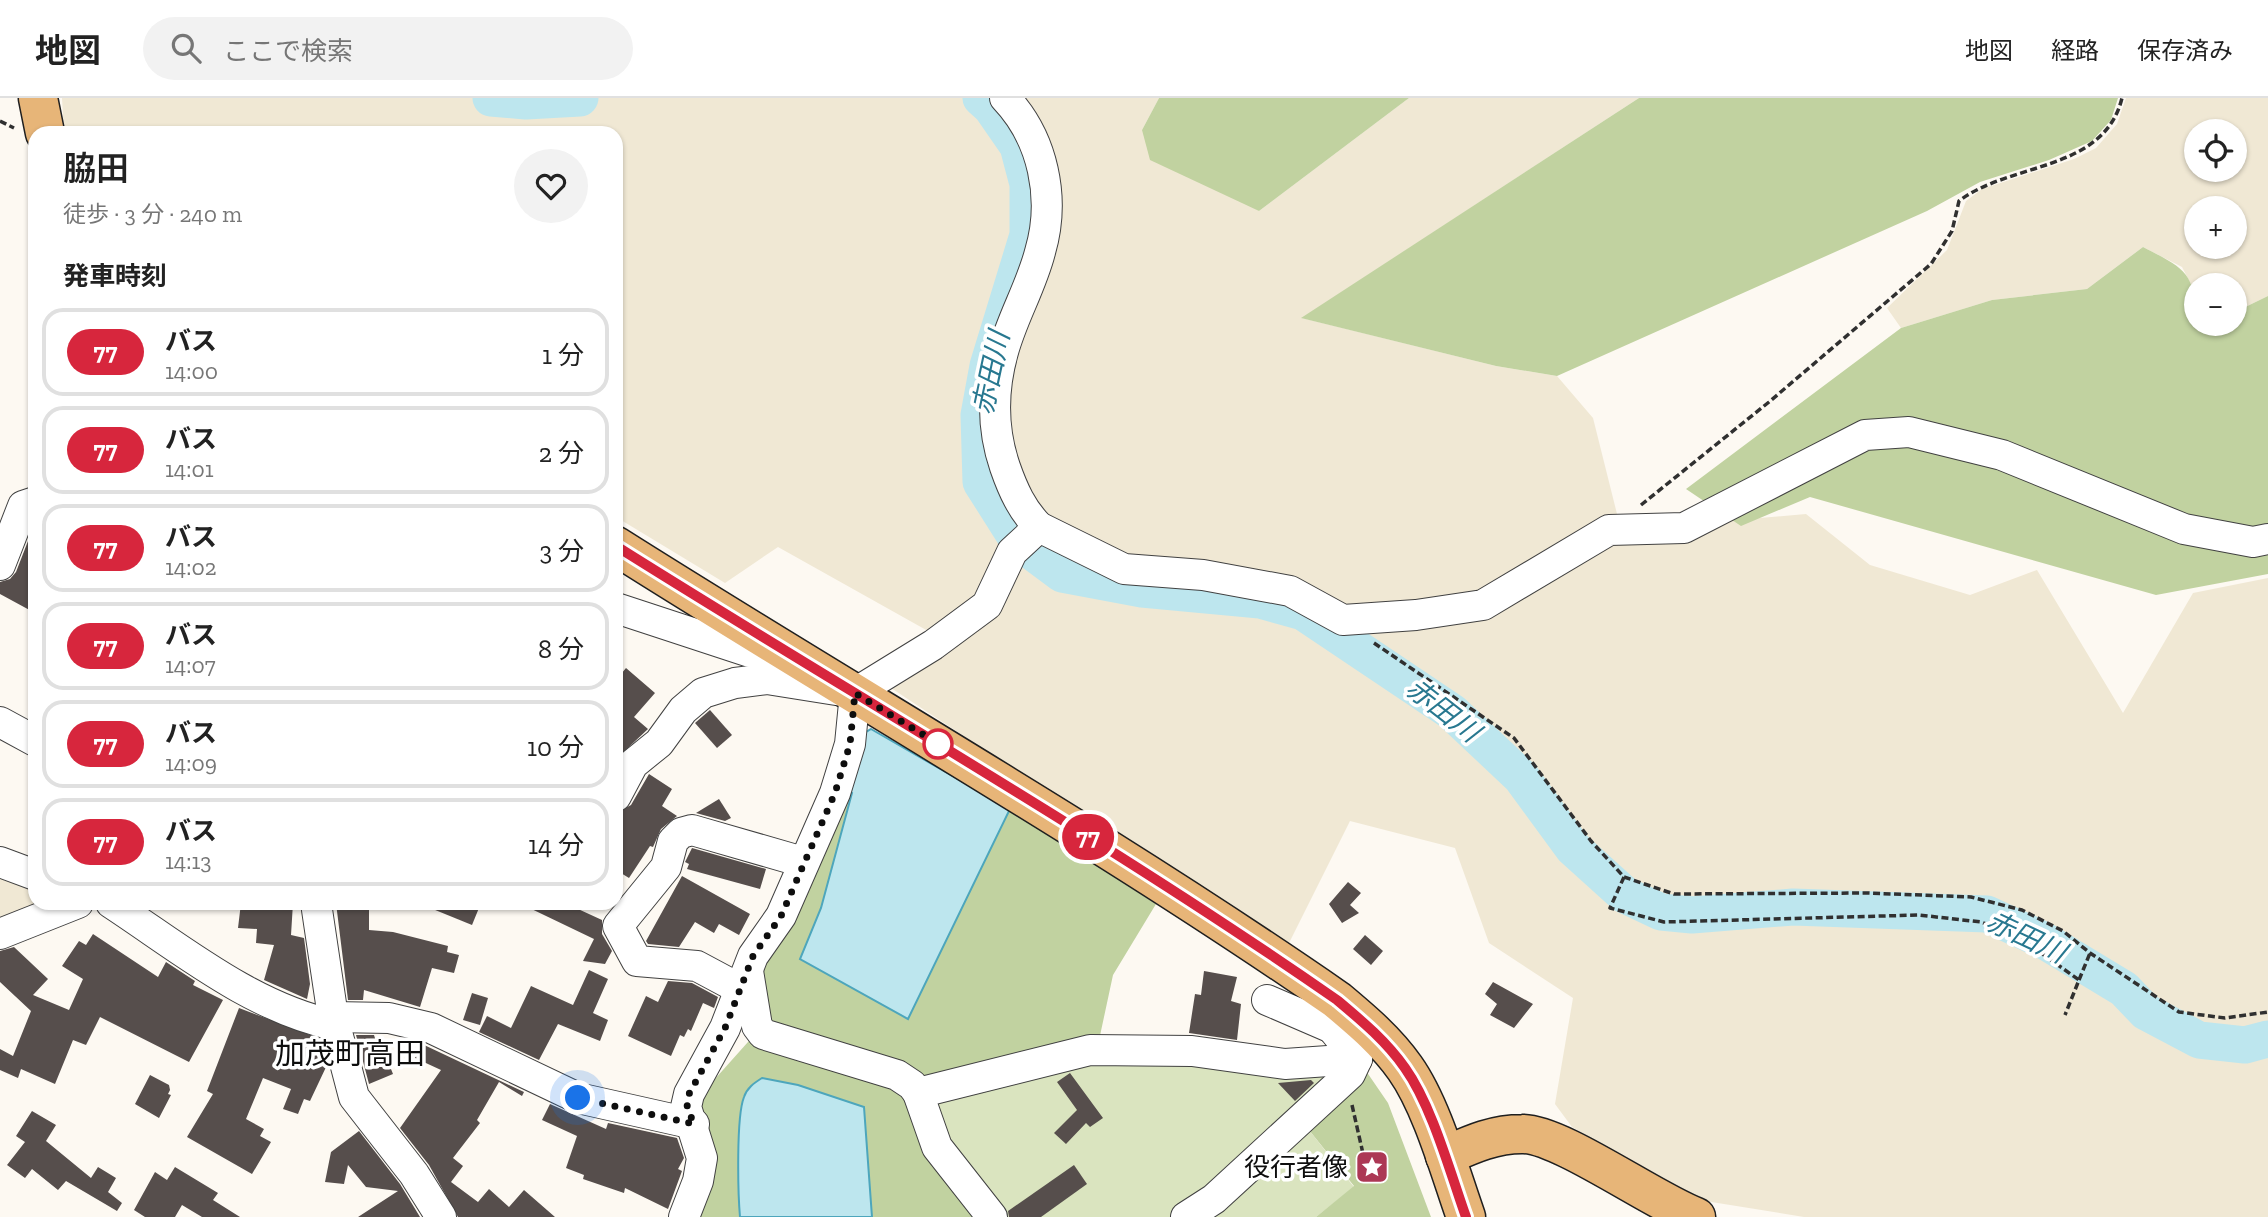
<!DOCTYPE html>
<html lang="ja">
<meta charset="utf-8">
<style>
body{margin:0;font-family:"Zilla Slab","Noto Sans JP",serif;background:#f2f2f2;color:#222;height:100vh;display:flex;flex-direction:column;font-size:26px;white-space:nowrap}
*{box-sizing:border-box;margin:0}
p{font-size:23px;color:#767676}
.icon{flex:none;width:38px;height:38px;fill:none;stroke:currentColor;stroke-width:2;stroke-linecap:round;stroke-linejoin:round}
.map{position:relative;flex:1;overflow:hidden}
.panel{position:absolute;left:28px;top:28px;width:595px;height:784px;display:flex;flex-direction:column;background:#fff;border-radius:21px;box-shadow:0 2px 5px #0004}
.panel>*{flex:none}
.badge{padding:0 14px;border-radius:23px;font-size:24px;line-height:46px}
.controls{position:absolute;left:2184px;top:21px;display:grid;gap:14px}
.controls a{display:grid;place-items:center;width:63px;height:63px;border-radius:50%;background:#fff;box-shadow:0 2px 5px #0004;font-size:35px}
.you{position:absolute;width:35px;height:35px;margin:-18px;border:5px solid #fff;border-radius:50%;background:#1a73e8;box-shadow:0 0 0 10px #1a73e833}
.map>.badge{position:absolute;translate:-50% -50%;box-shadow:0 0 0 4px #fff}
h2{padding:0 35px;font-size:26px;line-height:63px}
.round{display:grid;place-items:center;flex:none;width:74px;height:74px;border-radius:37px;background:#f2f2f2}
.headline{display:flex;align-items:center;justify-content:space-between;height:119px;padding:0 35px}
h1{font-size:33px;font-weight:600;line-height:52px}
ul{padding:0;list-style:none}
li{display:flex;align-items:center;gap:21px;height:88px;margin:0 14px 10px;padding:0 21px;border:4px solid #e0e0e0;border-radius:21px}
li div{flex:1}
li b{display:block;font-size:26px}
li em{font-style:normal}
li .badge{min-width:77px;font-weight:700;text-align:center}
header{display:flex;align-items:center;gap:42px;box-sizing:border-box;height:98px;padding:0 35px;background:#fff;border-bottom:2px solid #e0e0e0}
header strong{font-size:33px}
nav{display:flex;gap:38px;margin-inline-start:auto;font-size:24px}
.search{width:490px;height:63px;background:#f2f2f2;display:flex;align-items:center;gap:18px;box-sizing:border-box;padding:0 24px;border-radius:38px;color:#767676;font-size:26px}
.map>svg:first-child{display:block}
.farmland{fill:#f0e8d4;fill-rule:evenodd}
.green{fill:#dae4bf}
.forest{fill:#c1d2a0}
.water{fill:#bde6ee;stroke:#4da6bc;stroke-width:2}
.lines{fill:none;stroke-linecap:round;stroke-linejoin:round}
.river{stroke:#bde6ee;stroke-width:37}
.building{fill:#564e4c}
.minor-casing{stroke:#414141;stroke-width:32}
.major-casing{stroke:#1f1f1f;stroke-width:41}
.path{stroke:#303030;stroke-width:3.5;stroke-dasharray:7 3.5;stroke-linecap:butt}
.minor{stroke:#fff;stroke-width:30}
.major{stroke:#e7b578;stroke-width:38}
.line-casing{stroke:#fff;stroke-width:16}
.line{stroke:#d7263d;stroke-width:10}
.walk{stroke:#0e0e0e;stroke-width:7;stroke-dasharray:0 12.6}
.stop-dot{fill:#fff;stroke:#d7263d;stroke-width:3.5}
.labels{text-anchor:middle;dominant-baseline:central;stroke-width:7;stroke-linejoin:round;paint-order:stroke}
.poi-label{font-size:26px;fill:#0e0e0e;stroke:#fff;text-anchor:end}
.water-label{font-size:28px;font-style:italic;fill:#287890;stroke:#fff}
.quarter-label{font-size:30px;fill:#0e0e0e;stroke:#fff}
</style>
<header>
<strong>地図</strong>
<div class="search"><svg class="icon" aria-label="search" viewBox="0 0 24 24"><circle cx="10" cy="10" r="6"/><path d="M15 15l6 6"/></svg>ここで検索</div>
<nav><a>地図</a><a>経路</a><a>保存済み</a></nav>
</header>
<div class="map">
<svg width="2268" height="1119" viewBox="0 0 2268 1119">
<rect width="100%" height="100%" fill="#fdf9f2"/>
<g class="farmland">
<polygon points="62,0 1159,0 1142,32 1259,113 1409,0 1639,0 1302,220 1496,268 1557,278 1593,320 1621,432 1806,416 1870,467 1970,497 2037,472 2123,615 2193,495 2268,480 2268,1119 1804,1119 1699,1102 1572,1029 1555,1006 1573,900 1489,845 1455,750 1350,723 1286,851 885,586 953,547 778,449 725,485 616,419 616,35 64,35"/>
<path d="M 2126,0 L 2268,0 L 2268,198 L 2235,214 L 2235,187 L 2196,187 L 2196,196 L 2182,169 L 2143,149 L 2087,191 L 1992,202 L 1901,230 L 1887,210 L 1947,152 L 1966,103 L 1982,91 L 2074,61 L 2096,50 L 2117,26 ZM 2196,33 L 2235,33 L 2235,72 L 2196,72 ZM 2196,110 L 2235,110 L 2235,149 L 2196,149 Z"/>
<polygon points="0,769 35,782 35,805 59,805 0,829"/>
</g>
<g class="green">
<polygon points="1096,956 1338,978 1176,1119 998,1119 972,1083 923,996"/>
<polygon points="1305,1027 1354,1089 1316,1119 1192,1119"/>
</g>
<g class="forest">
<polygon points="1159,0 1409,0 1259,113 1150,62 1142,32"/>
<polygon points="1639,0 2118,0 2111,22 2092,43 2049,62 1980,84 1927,113 1557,278 1496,268 1301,220"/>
<path d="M 2143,149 C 2186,171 2196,175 2196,226 L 2235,226 L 2235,214 L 2268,198 L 2268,476 L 2156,497 L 1810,399 L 1741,428 L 1686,391 L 1901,230 L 1992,202 L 2087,191 Z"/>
<polygon points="844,689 852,694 821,810 800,861 908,920 1010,711 1156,806 1113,877 1098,947 920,990 771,936 759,861"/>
<polygon points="756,935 895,983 985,1119 872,1119 864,1009 740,1056 740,1119 690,1119 696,1011 706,991"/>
<polygon points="1364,970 1388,1005 1431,1119 1316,1119 1354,1088 1305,1027"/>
</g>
<g class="water">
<polygon points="871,631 1010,711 908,921 800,861 821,810 852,695 844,689 863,636"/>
<path d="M 762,980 L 798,987 L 864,1009 L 872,1119 L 740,1119 C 738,1096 736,1019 744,999 C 747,990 754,985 762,980 Z"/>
</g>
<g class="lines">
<g class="river">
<polyline points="491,0 526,3 580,0"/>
<polyline points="981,0 991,9 1018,48 1028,86 1028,137 988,268 979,317 981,384 1019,444 1062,476 1142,491 1260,502 1303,514 1452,614 1521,679 1573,750 1625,797 1661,814 1692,817 1793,809 1987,816 2043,842 2124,891 2146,914 2199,942 2245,947 2268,941"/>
</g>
</g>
<g class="building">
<polygon points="35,425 35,515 0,496 0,484 10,481 16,474"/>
<polygon points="626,570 655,595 634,619 648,631 616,661 616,582"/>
<polygon points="710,612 732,637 717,650 695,625"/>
<polygon points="649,676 672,691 662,708 677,718 661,731 653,749 650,748 629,780 616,772 616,715 631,707"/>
<polygon points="719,701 731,720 725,723 696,715"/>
<polygon points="692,750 766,771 760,791 687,771 689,766 685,764"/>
<polygon points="682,778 750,816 739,837 719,826 714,835 695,824 679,849 648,846 646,843"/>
<polygon points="1348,784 1361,795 1350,807 1359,815 1342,825 1329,806"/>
<polygon points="241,805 293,805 291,837 304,840 310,886 307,901 264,882 274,847 256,845 257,831 238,830"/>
<polygon points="336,805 369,805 369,832 393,834 448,848 447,854 459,857 454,875 432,870 420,909 364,892 363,902 348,902"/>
<polygon points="418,805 481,805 472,827"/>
<polygon points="519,805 565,805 602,822 602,836 612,853 605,866 583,863 594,841"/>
<polygon points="93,836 158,879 166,864 195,883 193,887 223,902 189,964 100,919 86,947 73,942 55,986 21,971 18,980 0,972 0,951 13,958 31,913 0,884 0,853 14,849 48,881 33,897 69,912 83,881 62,868 79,843 86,847"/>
<polygon points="1365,837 1383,853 1371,867 1353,851"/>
<polygon points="589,872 608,881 593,915 608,922 600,943 558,926 539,962 479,934 487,918 511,930 531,888 573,907"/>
<polygon points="1204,873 1237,879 1231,903 1241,906 1237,942 1189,935 1195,896 1201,897"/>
<polygon points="668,883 692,885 718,899 714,910 703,905 691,933 688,931 684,939 680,937 671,958 628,938 646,898 658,904"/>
<polygon points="1493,884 1533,906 1514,930 1490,917 1497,906 1485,896"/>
<polygon points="472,895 488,900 480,927 463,922"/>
<polygon points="239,910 321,941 327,967 310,1003 304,1001 298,1016 283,1011 291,991 263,980 246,1021 264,1031 260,1038 271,1044 252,1076 187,1039 213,996 207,993"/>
<polygon points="356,937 374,937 382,963 387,961 393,976 369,986"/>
<polygon points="422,946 524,994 522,998 499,984 477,1022 480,1025 453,1060 463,1068 451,1084 478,1104 489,1091 509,1109 524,1092 555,1119 458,1119 429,1067 400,1030 441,972 415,960"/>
<polygon points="1070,975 1103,1020 1090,1029 1086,1025 1066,1046 1054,1035 1077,1012 1057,984"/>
<polygon points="150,977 169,987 170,992 168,996 171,997 159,1020 135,1006"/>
<polygon points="1311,982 1314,985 1295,1003 1278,985"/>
<polygon points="550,1006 606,1031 608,1025 677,1040 684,1060 678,1071 682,1073 668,1111 625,1090 624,1095 583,1081 584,1077 566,1070 577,1038 542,1022"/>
<polygon points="32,1013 56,1027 46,1043 91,1080 98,1069 116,1080 108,1094 122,1105 117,1113 66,1083 58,1092 32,1071 25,1080 7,1067 25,1044 16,1038"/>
<polygon points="359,1033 400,1086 420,1119 358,1119 398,1093 366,1089 348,1067 344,1086 325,1084 331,1054"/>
<polygon points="1074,1067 1087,1086 1041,1119 1009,1119 1008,1113"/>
<polygon points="175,1069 218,1095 213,1102 240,1119 202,1119 182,1107 175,1119 145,1119 134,1112 155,1074 167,1082"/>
</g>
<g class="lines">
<defs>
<g id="minor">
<path d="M 1005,0 C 1043,40 1056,100 1040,154 C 1031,189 1012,220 1003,254 C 992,293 992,331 1005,369 C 1013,392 1022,412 1039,429 L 1124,471 L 1203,477 L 1290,493 L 1343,522 L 1416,517 L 1483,507 L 1609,432 L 1684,430 L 1865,337 L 1909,334 L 2002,357 L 2184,431 L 2253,444 L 2268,441"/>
<polyline points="0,467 23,408 35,404"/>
<polyline points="616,510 750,554 783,554"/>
<polyline points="0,624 35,643"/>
<polyline points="616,698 633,666 659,645 683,612 703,595 735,585 767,581 855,595 933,547 987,507 1012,454 1039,429"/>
<polyline points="0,764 35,777"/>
<path d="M 111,805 C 181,851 251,909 334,927"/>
<polyline points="316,805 333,919 354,999 414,1076 441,1119"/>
<polyline points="0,836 78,805"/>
<polyline points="748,873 757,928 763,936 897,977 912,987 918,995 937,1049 992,1119"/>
<polyline points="740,891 697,868 637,863 618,828 666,769 673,743 681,735 692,732 803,764"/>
<polyline points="1267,902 1332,930"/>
<polyline points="333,919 389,920 431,930 578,1000 694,1026"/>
<polyline points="918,995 1090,952 1192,953 1285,966 1357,961"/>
<polyline points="684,1119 698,1083 702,1060 686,1009 689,996 725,930 753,858 781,818 835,695 850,646 855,595"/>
<polyline points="1186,1119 1214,1101 1350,976 1357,961 1332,930 1337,902"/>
</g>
<g id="major">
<polyline points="38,0 45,35"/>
<path d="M 616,448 C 856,600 1103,740 1337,902 C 1362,923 1386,943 1405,970 C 1432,1008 1450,1074 1466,1119"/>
<path d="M 1445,1058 C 1470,1047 1493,1036 1522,1036 C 1559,1035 1653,1103 1696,1119"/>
</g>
</defs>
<use href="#minor" class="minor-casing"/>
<use href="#major" class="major-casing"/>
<g class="path">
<polyline points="0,23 14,30"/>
<path d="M 1641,407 L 1769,304 L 1931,166 L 1952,133 L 1959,103 C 2010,64 2104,74 2122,0"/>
<polyline points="1374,545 1514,640 1591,743 1624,779 1674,796 1867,795 1971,799 2022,812 2063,833 2090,855 2179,914 2225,920 2268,914"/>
<polyline points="1624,779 1610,810 1664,824 1919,817 1981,824 2016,837 2079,882 2065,917"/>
<polyline points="2079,882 2090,855"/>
<polyline points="1352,1007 1364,1060"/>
</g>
<use href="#minor" class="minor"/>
<use href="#major" class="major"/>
</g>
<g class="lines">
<defs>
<path id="line" d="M 616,448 C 856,599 1104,740 1337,902 C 1362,923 1386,943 1405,970 C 1432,1008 1450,1074 1466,1119"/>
</defs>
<use href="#line" class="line-casing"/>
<use href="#line" class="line"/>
<polyline class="walk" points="578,1000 694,1026 687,1009 689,996 725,930 753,858 781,818 835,695 850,646 855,595 950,653 938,646"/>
</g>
<defs>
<symbol id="sight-square" viewBox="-11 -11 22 22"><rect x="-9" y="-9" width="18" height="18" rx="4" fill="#ac3855" stroke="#fff"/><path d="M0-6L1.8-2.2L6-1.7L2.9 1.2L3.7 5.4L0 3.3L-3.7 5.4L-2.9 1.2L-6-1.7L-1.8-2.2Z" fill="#fff"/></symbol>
</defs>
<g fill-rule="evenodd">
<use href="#sight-square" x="1353" y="1050" width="38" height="38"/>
</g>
<circle class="stop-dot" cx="938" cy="646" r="14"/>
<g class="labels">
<g class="poi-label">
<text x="1348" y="1069">役行者像</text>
</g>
<g class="water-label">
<text transform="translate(991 275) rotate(-78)">赤田川</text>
<text transform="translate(1443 612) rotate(38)">赤田川</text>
<text transform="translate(2026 839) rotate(25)">赤田川</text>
</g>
<g class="quarter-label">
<text x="350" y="956">加茂町高田</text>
</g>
</g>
</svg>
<div class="controls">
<a><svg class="icon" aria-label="locate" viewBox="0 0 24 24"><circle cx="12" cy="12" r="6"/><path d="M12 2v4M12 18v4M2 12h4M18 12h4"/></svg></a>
<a>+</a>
<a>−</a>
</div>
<div class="you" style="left:578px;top:1000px"></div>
<b class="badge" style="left:1088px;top:739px;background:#d7263d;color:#fff">77</b>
<section class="panel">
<div class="headline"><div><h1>脇田</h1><p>徒歩 · 3 分 · 240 m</p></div><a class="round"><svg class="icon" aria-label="heart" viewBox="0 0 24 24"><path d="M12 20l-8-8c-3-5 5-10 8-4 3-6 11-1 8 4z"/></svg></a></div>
<h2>発車時刻</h2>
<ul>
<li><span class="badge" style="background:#d7263d;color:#fff">77</span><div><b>バス</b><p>14:00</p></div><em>1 分</em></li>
<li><span class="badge" style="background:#d7263d;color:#fff">77</span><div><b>バス</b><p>14:01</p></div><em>2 分</em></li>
<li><span class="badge" style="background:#d7263d;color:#fff">77</span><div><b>バス</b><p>14:02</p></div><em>3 分</em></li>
<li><span class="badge" style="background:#d7263d;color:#fff">77</span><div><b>バス</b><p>14:07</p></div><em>8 分</em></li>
<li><span class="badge" style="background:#d7263d;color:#fff">77</span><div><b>バス</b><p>14:09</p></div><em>10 分</em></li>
<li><span class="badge" style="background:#d7263d;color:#fff">77</span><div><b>バス</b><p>14:13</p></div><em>14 分</em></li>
</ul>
</section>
</div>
